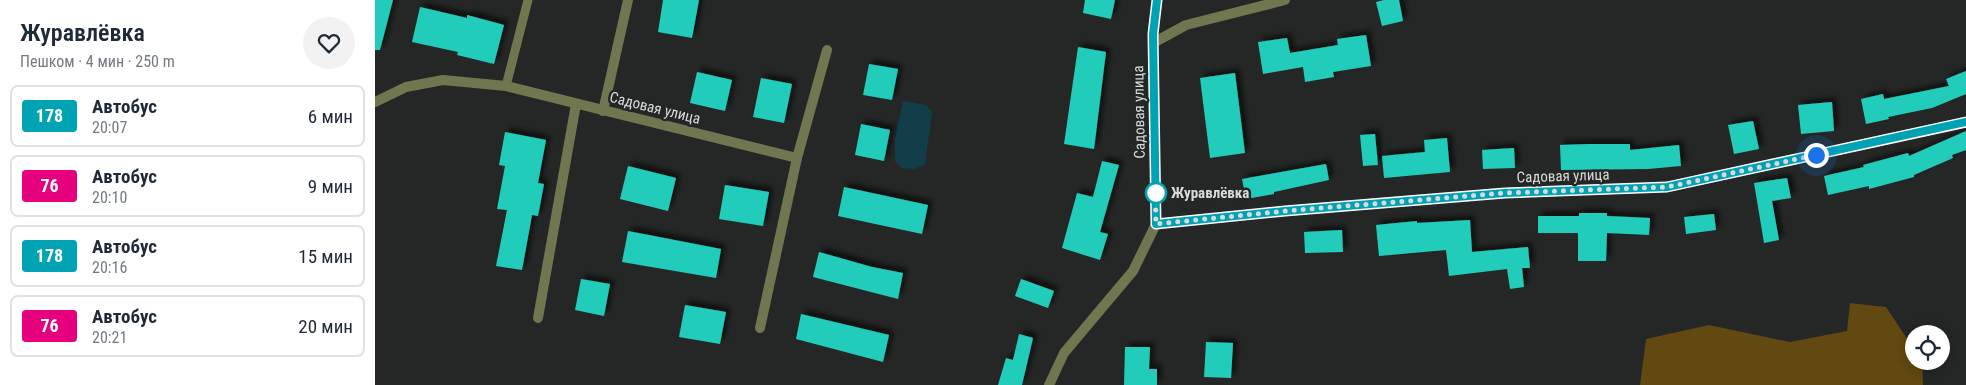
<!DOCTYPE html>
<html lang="ru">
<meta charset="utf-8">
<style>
body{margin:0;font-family:"Roboto Condensed",sans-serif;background:#f2f2f3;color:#1f2937;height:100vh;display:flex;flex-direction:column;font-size:19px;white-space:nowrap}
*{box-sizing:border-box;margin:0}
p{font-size:16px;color:#747a83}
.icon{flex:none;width:28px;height:28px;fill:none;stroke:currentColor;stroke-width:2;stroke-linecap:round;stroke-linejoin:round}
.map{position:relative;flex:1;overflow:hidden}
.sheet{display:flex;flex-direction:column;background:#fff;width:375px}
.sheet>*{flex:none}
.badge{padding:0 10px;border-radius:4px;font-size:18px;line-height:32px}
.tools{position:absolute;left:1530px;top:325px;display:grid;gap:10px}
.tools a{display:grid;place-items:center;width:45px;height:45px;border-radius:50%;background:#fff;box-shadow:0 2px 12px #0003;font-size:25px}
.you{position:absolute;width:25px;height:25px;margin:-12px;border:4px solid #fff;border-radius:50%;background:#1a73e8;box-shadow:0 0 0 8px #1a73e833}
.map>.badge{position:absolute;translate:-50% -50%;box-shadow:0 0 0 2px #fff}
.round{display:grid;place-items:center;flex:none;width:52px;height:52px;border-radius:26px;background:#f2f2f3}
.headline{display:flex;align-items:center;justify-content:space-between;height:85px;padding:0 20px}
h1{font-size:24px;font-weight:600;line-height:38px}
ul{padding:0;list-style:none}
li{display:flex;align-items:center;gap:15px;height:62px;margin:0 10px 8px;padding:0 10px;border:2px solid #e0e1e3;border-radius:8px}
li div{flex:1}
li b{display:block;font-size:19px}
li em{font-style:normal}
li .badge{min-width:55px;font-weight:700;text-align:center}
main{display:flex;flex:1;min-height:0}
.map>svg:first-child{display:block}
.forest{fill:#624811}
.water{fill:#123e4a}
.building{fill:#24ccbb;filter:url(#shadow)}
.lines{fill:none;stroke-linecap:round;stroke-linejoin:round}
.service{stroke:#70764f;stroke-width:9}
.minor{stroke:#70764f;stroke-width:10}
.line-casing{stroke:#fff;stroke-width:11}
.line{stroke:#00a3b4;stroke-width:8}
.walk{stroke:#d9dad9;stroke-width:5;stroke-dasharray:0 9}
.stop-dot{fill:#fff;stroke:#00a3b4;stroke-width:2.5}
.labels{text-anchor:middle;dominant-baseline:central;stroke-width:5;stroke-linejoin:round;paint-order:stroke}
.street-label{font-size:15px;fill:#d9dad9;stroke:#242725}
.stop-label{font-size:15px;font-weight:bold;fill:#d9dad9;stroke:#242725;text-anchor:start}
</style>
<main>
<section class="sheet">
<div class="headline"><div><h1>Журавлёвка</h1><p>Пешком · 4 мин · 250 m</p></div><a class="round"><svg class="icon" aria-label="heart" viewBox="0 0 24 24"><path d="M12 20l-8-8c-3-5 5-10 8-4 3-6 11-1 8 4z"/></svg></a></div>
<ul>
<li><span class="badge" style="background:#00a3b4;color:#fff">178</span><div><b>Автобус</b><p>20:07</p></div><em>6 мин</em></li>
<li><span class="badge" style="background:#e6007e;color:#fff">76</span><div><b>Автобус</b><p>20:10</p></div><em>9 мин</em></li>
<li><span class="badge" style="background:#00a3b4;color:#fff">178</span><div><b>Автобус</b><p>20:16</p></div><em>15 мин</em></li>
<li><span class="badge" style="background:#e6007e;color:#fff">76</span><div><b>Автобус</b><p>20:21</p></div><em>20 мин</em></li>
</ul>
</section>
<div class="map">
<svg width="1591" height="385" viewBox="0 0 1591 385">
<defs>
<filter id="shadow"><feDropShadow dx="4.5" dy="-4.5" stdDeviation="2.5" flood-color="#0009"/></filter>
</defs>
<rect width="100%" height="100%" fill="#242725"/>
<polygon class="forest" points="1475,303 1511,307 1539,349 1539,361 1547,361 1548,385 1265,385 1271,339 1334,325 1415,342 1472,331"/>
<polygon class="water" points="528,101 551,105 557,112 550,165 539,169 527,168 520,161 520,138"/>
<g class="building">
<polygon points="0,0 18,0 5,50 0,50"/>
<polygon points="288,0 324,0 317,38 283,32"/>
<polygon points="710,0 740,0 736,19 708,13"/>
<polygon points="1009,0 1024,0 1028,21 1007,26 1001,2"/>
<polygon points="45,7 92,18 92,15 129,25 119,64 82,55 83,52 37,42"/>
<polygon points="991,35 996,66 958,72 959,77 930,82 928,67 888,74 883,42 912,38 915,53 963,45 962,39"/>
<polygon points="703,47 731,52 719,149 689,144"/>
<polygon points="494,64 523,69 517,100 488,95"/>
<polygon points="1591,71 1591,94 1557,108 1513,117 1514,119 1491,124 1486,99 1508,94 1509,99 1574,86 1571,79"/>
<polygon points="322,72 357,80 350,111 315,103"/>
<polygon points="860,73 870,153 835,158 825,78"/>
<polygon points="386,78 417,84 409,123 378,117"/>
<polygon points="1457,102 1459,131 1426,134 1423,105"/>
<polygon points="1378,121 1384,149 1359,154 1353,125"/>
<polygon points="486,124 515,130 509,161 480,155"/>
<polygon points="1591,131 1591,150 1577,155 1578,158 1539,175 1539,177 1494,189 1494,186 1453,195 1449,176 1489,167 1488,165 1533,153 1534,156"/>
<polygon points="130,132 171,140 163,183 169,184 163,216 157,215 147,270 121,266 132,210 122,209 130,166 124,165"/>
<polygon points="1000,134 1003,165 988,166 985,135"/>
<polygon points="1072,138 1075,172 1009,178 1007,156 1050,152 1049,140"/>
<polygon points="1214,144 1255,144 1255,150 1304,145 1306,166 1273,169 1186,170 1185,145"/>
<polygon points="1139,148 1140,168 1108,169 1107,150"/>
<polygon points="727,161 744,165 725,232 733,234 725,260 687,248 702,193 718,197"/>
<polygon points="951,164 954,180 899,192 899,194 871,199 867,179"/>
<polygon points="253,166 301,178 293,211 245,199"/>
<polygon points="1412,178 1416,198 1397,201 1404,240 1389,243 1379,183"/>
<polygon points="350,185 394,192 388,226 344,219"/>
<polygon points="469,187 553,205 547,234 463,216"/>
<polygon points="1204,213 1232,213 1232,216 1275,218 1274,235 1232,233 1231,261 1203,261 1203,233 1163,233 1163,216 1204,216"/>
<polygon points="1339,214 1341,230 1311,234 1309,217"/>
<polygon points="1095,220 1097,252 1153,247 1155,268 1147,268 1149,287 1135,289 1132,269 1074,276 1071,250 1004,256 1001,225 1042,221 1042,223"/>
<polygon points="967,230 968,252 930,253 929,232"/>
<polygon points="253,231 346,249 341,278 247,262"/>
<polygon points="444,252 497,267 528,273 523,299 438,277"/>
<polygon points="206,279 235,284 229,316 200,310"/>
<polygon points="646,279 679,291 673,308 640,296"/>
<polygon points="310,305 351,312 345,344 304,337"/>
<polygon points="426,314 514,335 508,362 421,339"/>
<polygon points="644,334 658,338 647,385 623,385 631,358 638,360"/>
<polygon points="831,342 858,343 856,378 829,377"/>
<polygon points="750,347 775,347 774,369 782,369 782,385 749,385"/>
</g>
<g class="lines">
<polyline class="service" points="131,86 153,0"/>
<g class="minor">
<polyline points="778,43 811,25 910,0"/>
<polyline points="0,102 31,87 68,80 131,86 422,158"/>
<polyline points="228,111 253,0"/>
<polyline points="781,224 910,211 1129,193 1292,187 1591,122"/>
<polyline points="163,318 201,104"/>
<polyline points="385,328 422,158 452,50"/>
<polyline points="674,385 689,353 758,271 781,224 778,34 782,0"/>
</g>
</g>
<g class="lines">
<defs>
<polyline id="line" points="782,0 778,34 781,224 910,211 1130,193 1292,187 1591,122"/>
</defs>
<use href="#line" class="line-casing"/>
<use href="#line" class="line"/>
<polyline class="walk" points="781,193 780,188 781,224 910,211 1130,193 1292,187 1441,155"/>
</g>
<circle class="stop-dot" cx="781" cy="193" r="10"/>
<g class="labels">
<g class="street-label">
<text transform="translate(280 108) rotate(14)">Садовая улица</text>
<text transform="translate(764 112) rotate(-91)">Садовая улица</text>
<text transform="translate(1188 176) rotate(-2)">Садовая улица</text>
</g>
<g class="stop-label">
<text x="796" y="193">Журавлёвка</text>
</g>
</g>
</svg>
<div class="tools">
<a><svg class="icon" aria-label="locate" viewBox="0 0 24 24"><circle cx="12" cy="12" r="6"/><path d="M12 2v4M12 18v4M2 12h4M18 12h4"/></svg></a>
</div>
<div class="you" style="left:1441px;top:155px"></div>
</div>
</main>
